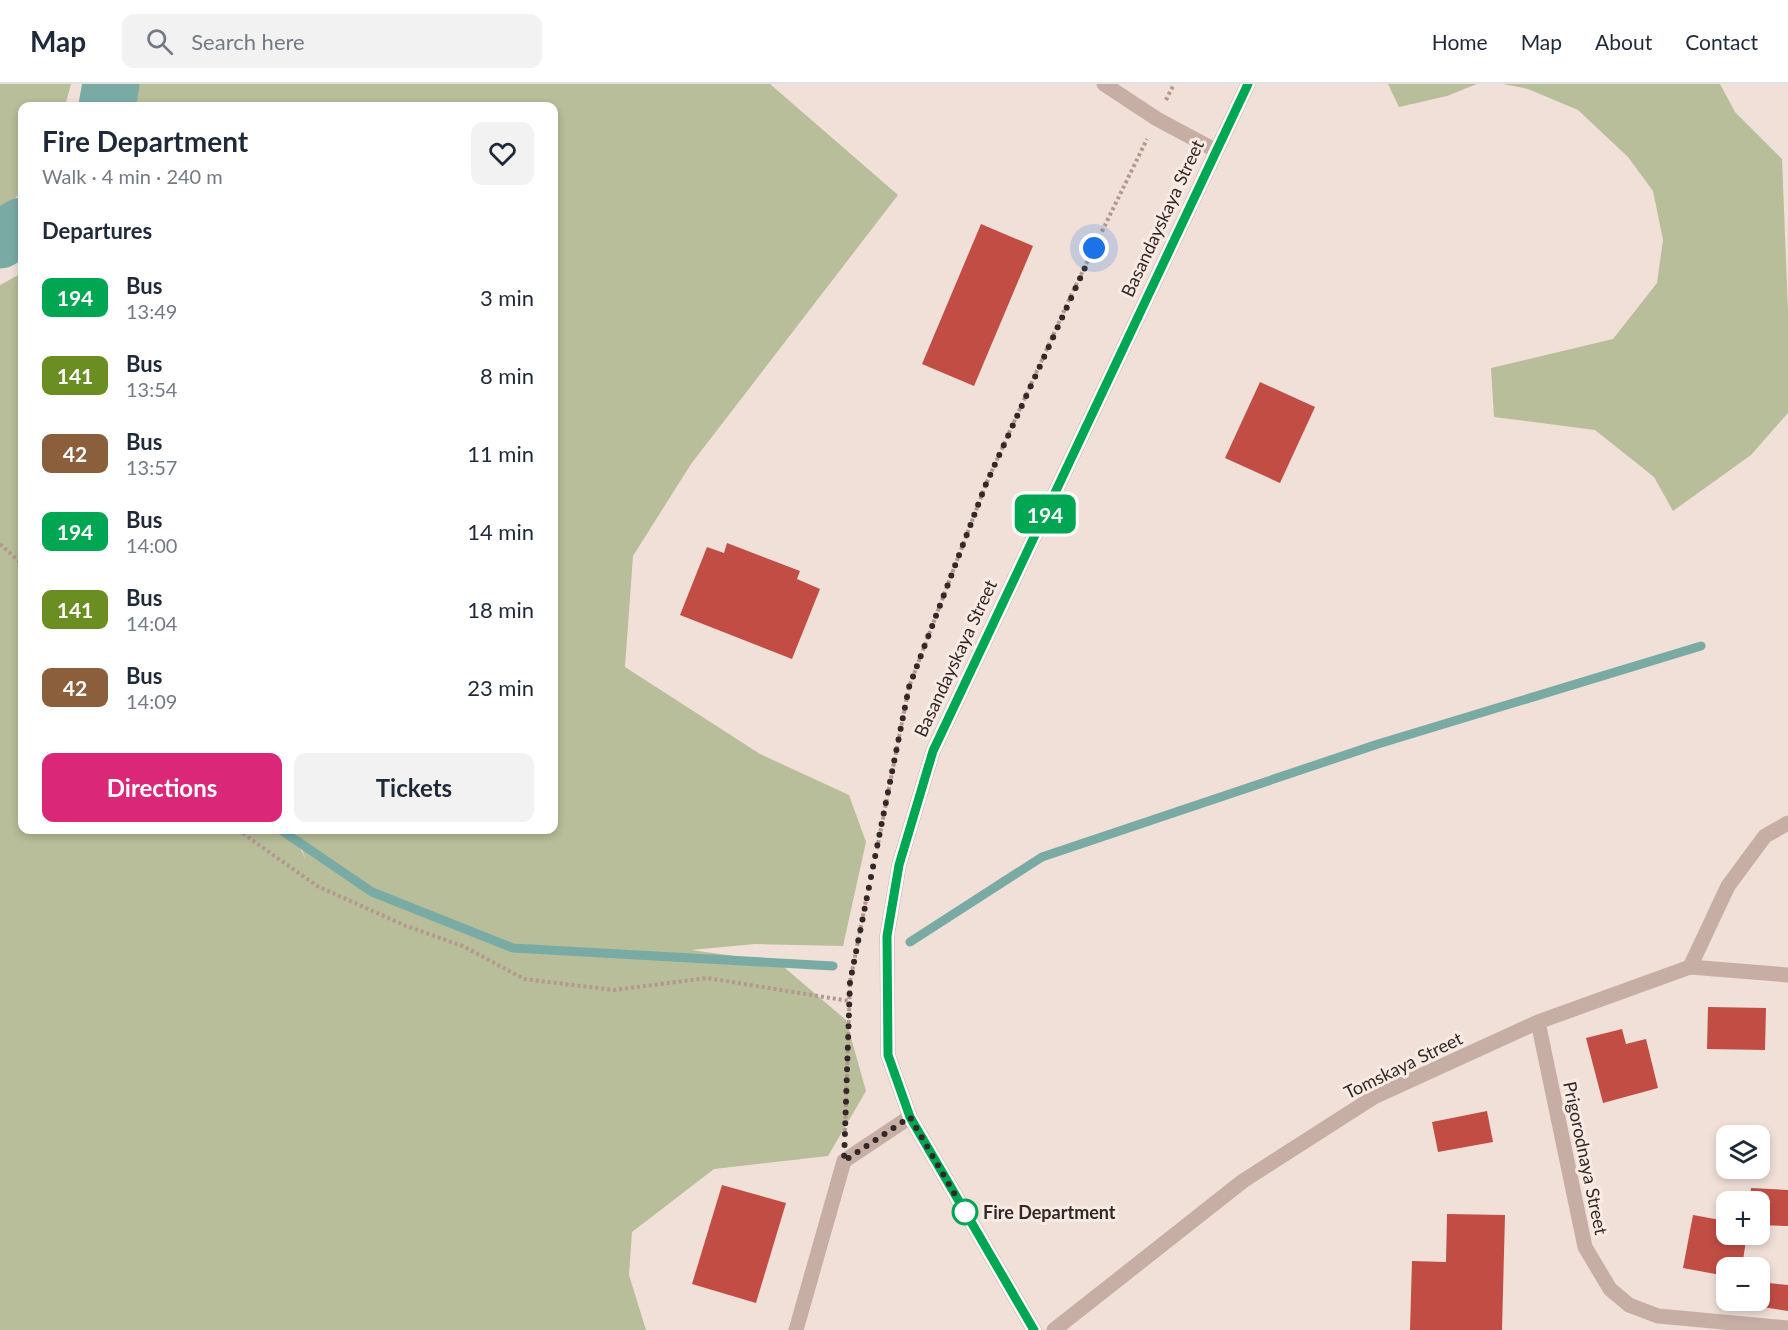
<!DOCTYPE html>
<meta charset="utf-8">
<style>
body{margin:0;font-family:Lato,sans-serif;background:#f2f2f3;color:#1f2937;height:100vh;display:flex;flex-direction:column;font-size:22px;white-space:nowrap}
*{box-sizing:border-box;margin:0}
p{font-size:20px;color:#747a83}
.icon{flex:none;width:33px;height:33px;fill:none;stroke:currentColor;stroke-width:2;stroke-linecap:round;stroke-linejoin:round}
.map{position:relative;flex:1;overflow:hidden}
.drawer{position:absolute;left:18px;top:18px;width:540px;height:732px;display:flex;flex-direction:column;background:#fff;border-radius:12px;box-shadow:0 3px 9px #0003}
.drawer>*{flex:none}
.badge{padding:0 12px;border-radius:9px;font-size:21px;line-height:39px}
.tools{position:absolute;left:1716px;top:1041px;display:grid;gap:12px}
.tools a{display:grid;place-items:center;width:54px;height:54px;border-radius:12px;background:#fff;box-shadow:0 3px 9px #0003;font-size:30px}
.you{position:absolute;width:30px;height:30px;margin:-15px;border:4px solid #fff;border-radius:50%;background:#1a73e8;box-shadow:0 0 0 9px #1a73e833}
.map>.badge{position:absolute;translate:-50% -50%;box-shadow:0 0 0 3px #fff}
h2{padding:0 24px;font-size:22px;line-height:54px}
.round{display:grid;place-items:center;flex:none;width:63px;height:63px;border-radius:12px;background:#f2f2f3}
.summary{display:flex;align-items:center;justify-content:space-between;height:102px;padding:0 24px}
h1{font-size:28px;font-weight:700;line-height:45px}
.cta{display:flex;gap:12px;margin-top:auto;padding:12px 24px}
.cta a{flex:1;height:69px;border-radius:12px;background:#db2777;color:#fff;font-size:24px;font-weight:700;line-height:69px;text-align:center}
.cta a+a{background:#f2f2f3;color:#1f2937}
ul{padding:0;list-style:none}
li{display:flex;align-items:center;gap:18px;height:78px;padding:0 24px}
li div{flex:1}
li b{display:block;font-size:22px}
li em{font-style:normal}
li .badge{min-width:66px;font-weight:700;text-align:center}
header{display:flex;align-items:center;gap:36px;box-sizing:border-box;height:84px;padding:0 30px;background:#fff;border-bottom:2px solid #e0e1e3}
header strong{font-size:28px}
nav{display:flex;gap:33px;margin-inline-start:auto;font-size:21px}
.search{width:420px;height:54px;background:#f2f2f3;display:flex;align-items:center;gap:15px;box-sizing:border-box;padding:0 21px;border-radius:12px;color:#747a83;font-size:22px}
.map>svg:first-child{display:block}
.green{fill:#b8be99}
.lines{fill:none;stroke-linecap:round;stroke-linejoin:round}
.stream{stroke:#79aba4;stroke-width:9}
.river{stroke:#79aba4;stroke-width:57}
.building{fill:#c14d45}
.path{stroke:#b3988f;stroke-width:4;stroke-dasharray:3 3;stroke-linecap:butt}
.minor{stroke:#c7aea5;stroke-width:15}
.line-casing{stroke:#fff;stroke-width:14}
.line{stroke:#00a651;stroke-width:9}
.walk{stroke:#332826;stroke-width:6;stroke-dasharray:0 10.8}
.stop-dot{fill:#fff;stroke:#00a651;stroke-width:3}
.labels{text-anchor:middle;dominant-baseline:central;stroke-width:6;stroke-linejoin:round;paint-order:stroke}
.street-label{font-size:18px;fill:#332826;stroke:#f8ebe4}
.stop-label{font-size:18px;font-weight:bold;fill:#332826;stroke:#f8ebe4;text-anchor:start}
</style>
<header>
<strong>Map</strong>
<div class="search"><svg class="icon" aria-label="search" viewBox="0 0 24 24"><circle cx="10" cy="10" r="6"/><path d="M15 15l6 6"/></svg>Search here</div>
<nav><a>Home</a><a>Map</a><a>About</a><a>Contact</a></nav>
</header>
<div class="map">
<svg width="1788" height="1246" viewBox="0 0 1788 1246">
<rect width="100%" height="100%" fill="#f0e0d8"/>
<g class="green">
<polygon points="0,0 71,0 65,22 22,22 22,108 0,128"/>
<polygon points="115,0 770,0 898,111 691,380 633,472 625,583 760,670 849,711 866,758 843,862 755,860 691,866 778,878 846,936 866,1007 828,1072 714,1085 632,1148 629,1191 646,1246 0,1246 0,201 22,189 22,746 292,746 306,776 295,746 554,746 554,22 110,22"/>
<polygon points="1388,0 1477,0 1447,12 1399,23"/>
<polygon points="1503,0 1720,0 1735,28 1782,75 1788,228 1788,329 1751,371 1673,427 1654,393 1595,346 1494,333 1491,284 1613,255 1657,199 1663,156 1653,107 1628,73 1578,26 1528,5"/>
</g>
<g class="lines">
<g class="stream">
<polyline points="281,746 372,808 513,864 833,882"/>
<polyline points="910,858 1042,773 1378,660 1701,562"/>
</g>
<g class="river">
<polyline points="107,22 111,0"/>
<polyline points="0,156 22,142"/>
</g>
</g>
<g class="building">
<polygon points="981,140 1033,162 974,302 922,280"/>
<polygon points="1260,298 1315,323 1280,399 1225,374"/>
<polygon points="727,459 800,487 797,495 820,505 792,575 680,531 707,463 724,469"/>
<polygon points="1708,923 1766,924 1765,966 1707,965"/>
<polygon points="1622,945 1626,960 1646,955 1658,1004 1603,1019 1586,954"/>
<polygon points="1487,1027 1493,1058 1438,1068 1432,1038"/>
<polygon points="722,1101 786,1119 756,1219 692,1200"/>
<polygon points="1751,1104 1788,1106 1788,1142 1760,1141 1760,1118 1750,1118"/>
<polygon points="1447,1130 1505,1131 1502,1246 1410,1246 1412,1177 1446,1178"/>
<polygon points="1693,1131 1726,1137 1726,1150 1747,1150 1743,1176 1730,1174 1726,1192 1683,1184"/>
<polygon points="1760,1198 1788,1201 1788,1227 1756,1222 1760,1216"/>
</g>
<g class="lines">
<g class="path">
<polyline points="1166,16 1174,0"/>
<polyline points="0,460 22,480"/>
<polyline points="238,746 317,802 406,842 463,862 524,895 614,906 707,894 849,917"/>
<polyline points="877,765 909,603 986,400 1073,207 1147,55"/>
<polyline points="845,1047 850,898 867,811"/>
</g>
<g class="minor">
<polyline points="1104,0 1157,35 1215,66"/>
<polyline points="1690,883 1728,802 1765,752 1788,739"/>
<polyline points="1538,938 1585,1163 1610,1205 1629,1221 1658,1232 1788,1244"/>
<polyline points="796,1246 844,1077 910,1033"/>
<polyline points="1034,1246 910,1033 888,971 887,852 899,781 933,667 1248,0"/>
<polyline points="1054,1246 1243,1097 1374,1013 1538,938 1690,883 1788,891"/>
</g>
</g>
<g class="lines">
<defs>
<polyline id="line" points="1034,1246 910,1033 888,971 887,852 899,781 933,667 1248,0"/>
</defs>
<use href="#line" class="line-casing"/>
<use href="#line" class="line"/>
<polyline class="walk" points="965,1128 910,1033 844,1077 850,898 909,603 986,400 1094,164"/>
</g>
<circle class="stop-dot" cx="965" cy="1128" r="12"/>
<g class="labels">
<g class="street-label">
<text transform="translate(1162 134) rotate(-65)">Basandayskaya Street</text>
<text transform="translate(955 574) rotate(-65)">Basandayskaya Street</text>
<text transform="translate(1403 981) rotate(-26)">Tomskaya Street</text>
<text transform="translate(1586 1074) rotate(78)">Prigorodnaya Street</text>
</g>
<g class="stop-label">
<text x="983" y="1128">Fire Department</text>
</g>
</g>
</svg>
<div class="tools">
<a><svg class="icon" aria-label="layers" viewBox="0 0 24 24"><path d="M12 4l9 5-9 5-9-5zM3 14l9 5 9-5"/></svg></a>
<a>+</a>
<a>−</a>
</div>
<div class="you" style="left:1094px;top:164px"></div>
<b class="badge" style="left:1045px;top:430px;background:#00a651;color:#fff">194</b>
<section class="drawer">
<div class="summary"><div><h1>Fire Department</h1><p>Walk · 4 min · 240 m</p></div><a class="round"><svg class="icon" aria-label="heart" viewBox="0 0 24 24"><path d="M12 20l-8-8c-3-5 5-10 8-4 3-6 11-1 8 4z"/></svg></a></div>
<h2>Departures</h2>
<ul>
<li><span class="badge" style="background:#00a651;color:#fff">194</span><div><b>Bus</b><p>13:49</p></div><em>3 min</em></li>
<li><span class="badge" style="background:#6b8e23;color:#fff">141</span><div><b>Bus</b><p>13:54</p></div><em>8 min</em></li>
<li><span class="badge" style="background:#8b5e3c;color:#fff">42</span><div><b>Bus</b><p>13:57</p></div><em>11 min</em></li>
<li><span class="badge" style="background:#00a651;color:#fff">194</span><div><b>Bus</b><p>14:00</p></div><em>14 min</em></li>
<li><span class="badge" style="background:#6b8e23;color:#fff">141</span><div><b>Bus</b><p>14:04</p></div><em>18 min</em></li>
<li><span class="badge" style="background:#8b5e3c;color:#fff">42</span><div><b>Bus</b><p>14:09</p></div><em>23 min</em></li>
</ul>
<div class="cta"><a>Directions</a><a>Tickets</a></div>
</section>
</div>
